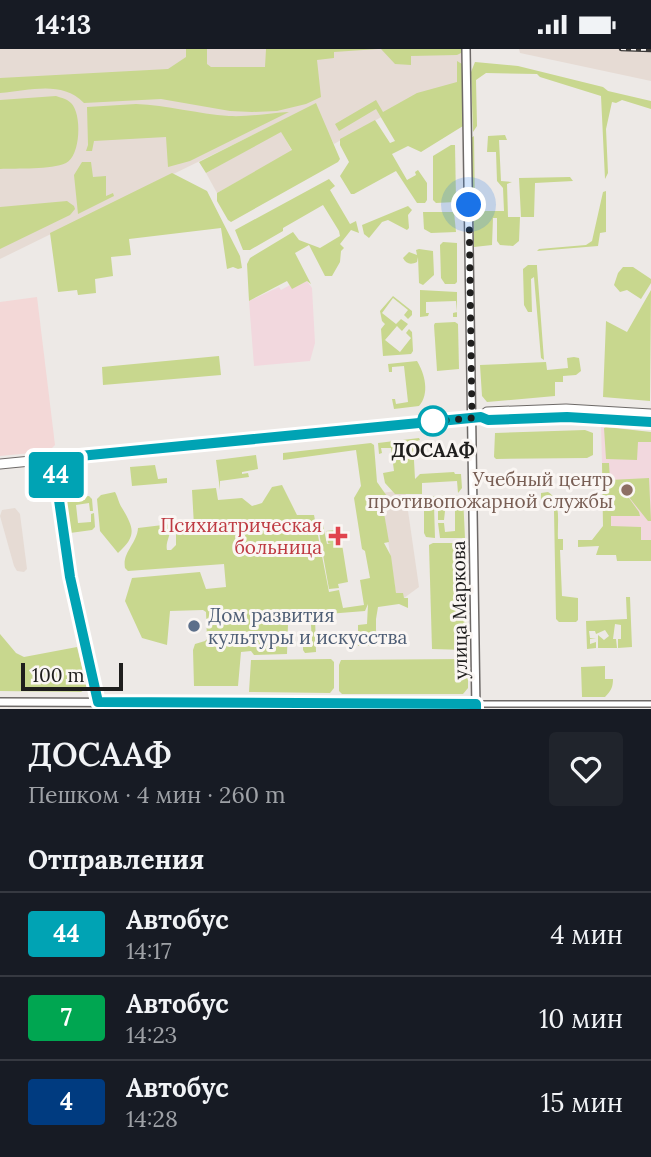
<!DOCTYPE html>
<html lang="ru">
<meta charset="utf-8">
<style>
body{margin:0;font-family:Lora,serif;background:#20242c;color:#f1f3f6;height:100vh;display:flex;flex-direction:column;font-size:26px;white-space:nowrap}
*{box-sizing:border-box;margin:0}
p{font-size:23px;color:#9ea1a6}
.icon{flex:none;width:38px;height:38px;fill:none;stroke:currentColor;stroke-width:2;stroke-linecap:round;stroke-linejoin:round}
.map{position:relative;height:660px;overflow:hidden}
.details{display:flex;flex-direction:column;background:#171b24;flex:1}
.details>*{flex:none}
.badge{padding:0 14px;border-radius:5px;font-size:24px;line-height:46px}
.scale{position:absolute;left:21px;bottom:18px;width:102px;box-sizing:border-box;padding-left:7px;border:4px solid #1f1e1d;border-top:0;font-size:19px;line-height:24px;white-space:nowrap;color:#1f1e1d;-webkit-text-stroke:5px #faf6f3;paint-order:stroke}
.you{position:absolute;width:35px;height:35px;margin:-18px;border:5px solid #fff;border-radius:50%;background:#1a73e8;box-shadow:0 0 0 10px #1a73e833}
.map>.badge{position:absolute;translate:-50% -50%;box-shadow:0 0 0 4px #fff}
h2{padding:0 28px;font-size:26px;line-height:63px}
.round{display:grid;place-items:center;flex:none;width:74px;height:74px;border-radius:7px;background:#20242c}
.summary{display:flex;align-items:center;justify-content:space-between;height:119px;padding:0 28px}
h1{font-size:33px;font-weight:600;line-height:52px}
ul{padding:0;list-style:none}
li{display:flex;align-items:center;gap:21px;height:84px;padding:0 28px;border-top:2px solid #363941}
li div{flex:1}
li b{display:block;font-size:26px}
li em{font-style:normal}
li .badge{min-width:77px;font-weight:700;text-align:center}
.status{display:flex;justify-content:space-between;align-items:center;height:49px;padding:0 35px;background:#171b24;direction:ltr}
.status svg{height:19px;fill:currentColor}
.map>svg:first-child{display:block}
.commercial{fill:#f3d8d7}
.built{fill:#e6dbd4}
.education{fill:#f2d8de}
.green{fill:#c8d78e}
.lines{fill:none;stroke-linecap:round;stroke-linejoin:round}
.minor-casing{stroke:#6d6967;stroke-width:8}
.tertiary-casing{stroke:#6d6967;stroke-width:10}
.primary-casing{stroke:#6d6967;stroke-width:11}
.minor{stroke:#fff;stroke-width:5}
.tertiary{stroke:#fff;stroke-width:7}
.primary{stroke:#fff;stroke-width:9}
.rail-casing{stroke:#3b3938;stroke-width:4.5}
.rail{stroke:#faf6f3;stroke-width:2;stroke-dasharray:5;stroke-linecap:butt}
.line-casing{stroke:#fff;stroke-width:16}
.line{stroke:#00a3b4;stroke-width:10}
.walk{stroke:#1f1e1d;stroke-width:7;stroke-dasharray:0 12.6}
.stop-dot{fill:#fff;stroke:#00a3b4;stroke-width:3.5}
.education-dot{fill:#8d6e63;stroke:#faf6f3;stroke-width:2.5}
.health-dot{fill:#e0444e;stroke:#faf6f3;stroke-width:2.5}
.service-dot{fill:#5c6f8a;stroke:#faf6f3;stroke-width:2.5}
.labels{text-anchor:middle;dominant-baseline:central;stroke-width:6;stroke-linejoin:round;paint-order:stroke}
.stop-label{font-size:19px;font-weight:bold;fill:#1f1e1d;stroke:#faf6f3}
.education-label{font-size:19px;fill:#785e54;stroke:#faf6f3;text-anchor:end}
.health-label{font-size:19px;fill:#be3a42;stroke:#faf6f3;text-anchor:end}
.street-label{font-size:19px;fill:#1f1e1d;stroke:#faf6f3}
.service-label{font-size:19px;fill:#4e5e75;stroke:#faf6f3;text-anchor:start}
</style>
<div class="status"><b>14:13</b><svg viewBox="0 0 49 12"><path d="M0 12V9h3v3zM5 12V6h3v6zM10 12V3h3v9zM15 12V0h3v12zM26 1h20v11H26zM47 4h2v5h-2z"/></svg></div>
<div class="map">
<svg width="651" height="660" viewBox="0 0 651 660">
<rect width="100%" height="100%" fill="#ede9e6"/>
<polygon class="commercial" points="37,248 55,396 50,401 41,403 0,407 0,253"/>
<g class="built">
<polygon points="0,0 462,0 463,35 418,47 334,95 314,56 0,210"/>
<polygon points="519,0 651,0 651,32 520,4"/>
<polygon points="281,82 292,102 217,144 206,124"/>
<polygon points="405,441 419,538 404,549 396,545 381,444"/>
<polygon points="15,459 20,465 27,520 24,523 17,522 14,517 0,467 2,461"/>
</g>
<g class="education">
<polygon points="307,232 312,239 315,294 310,312 254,317 249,252 279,238 281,241 290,236 292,239"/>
<polygon points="601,376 651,384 651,491 604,491"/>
</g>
<g class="green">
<path d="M 186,0 L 207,0 L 207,15 L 211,18 L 265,18 L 266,0 L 378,0 L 334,3 L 334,9 L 317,11 L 321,48 L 306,55 L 277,62 L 252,63 L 230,62 L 161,50 L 84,54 C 61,31 30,42 0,44 L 0,29 L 168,20 L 186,8 Z"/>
<polygon points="381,0 461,0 461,4 457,6 411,7 411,16 395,15"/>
<polygon points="457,12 462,15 463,77 421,103 408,97 392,105 407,131 416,126 415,123 418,121 427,134 427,151 425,154 417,154 396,122 354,145 351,145 340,127 349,113 340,96 340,90 375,71 390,94 395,92 376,60 339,82 335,75 376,51 383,63 417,44 457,33"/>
<polygon points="475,13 518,17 603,38 608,42 651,52 651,60 622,51 616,54 612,53 606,80 608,124 605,130 601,47 540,28 537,25 486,24 476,31 477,77 473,83 471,23"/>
<path d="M 56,47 C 62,49 67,50 71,54 C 82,64 81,107 66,114 C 51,121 17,119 0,120 L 0,51 Z"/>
<path d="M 316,54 C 324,73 332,91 340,110 L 338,113 L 231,173 L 228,171 L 217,152 L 217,144 L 292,101 L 281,83 L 206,124 L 199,113 Z"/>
<path d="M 136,55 C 167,56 198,65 229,67 C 250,68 269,64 289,63 L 190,112 L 168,118 L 166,88 L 94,92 L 92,102 L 86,102 L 88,96 L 87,58 Z"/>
<polygon points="505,86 507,91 499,91 501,132 512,133 507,135 508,168 520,168 519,192 513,197 500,196 497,192 497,169 493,169 492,196 474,198 471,89 474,87 475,162 504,162 503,139 497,132 496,103 487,103 488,87"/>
<polygon points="451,96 455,96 456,151 455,153 436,154 433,151 433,107"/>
<polygon points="82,113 91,113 93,128 106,127 106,147 113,144 114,147 78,165 74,126"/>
<polygon points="172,124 207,142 240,207 242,219 238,220 233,218 227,220 221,179 129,190 131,206 111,208 113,227 95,230 96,244 78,246 77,241 58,243 50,184"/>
<polygon points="570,128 573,132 535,134 534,168 521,168 519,129"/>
<polygon points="329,130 335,137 330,141 350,175 356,172 359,184 351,181 340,195 344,199 341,202 340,213 332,227 325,227 309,196 295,204 311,235 307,232 292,240 287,232 249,252 247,215 250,209 293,183 299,191 320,199 340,187 339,182 323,156 283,179 283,182 250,201 243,201 235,181"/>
<polygon points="606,142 606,183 600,184 598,197 537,202 539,200 586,196 592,192 603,143"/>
<polygon points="67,152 74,157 75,160 70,166 0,200 0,158"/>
<polygon points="408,157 412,161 408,166 409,179 407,181 388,171 382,173 369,189 364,185 362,176"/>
<polygon points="423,163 454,163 456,183 431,184 424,180"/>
<polygon points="443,193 457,194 457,233 455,235 445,235 441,229 440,196"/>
<path d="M 419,200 L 433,202 L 434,226 L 423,236 L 419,234 L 418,208 L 417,213 C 411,216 406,215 403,209 L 409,203 L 417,206 L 416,201 Z"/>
<polygon points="528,216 537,216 537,218 544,311 541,309 534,228 531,230 532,263 528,263 524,256 523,220"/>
<polygon points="623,218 633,218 651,230 651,234 641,250 627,241 620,243 614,236 618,224"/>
<polygon points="420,241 457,243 457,268 453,268 453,264 457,263 456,252 426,253 426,264 429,264 428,267 420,268"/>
<polygon points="651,241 650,352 603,348 606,272 627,283"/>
<polygon points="393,247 412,262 412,266 408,270 404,266 408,261 393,249 382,264 396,275 401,270 408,275 402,282 397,277 385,291 400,303 411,289 406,284 409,280 412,283 413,302 411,305 383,307 381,280 385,275 382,272 380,262"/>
<polygon points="455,273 458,275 459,320 437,322 434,276 435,274"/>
<polygon points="219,307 221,326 103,336 102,318"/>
<polygon points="574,308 579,309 581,322 576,326 563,327 563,333 555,333 555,347 487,353 482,347 480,316 546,313 547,321 568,319 567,309"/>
<path d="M 417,312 C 425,325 430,345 419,357 L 394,360 L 392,350 L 395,350 L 396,355 L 408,353 L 404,317 L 392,318 L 392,323 L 389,323 L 388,315 Z"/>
<polygon points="606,378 651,383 651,393 638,393 637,411 606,410 604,379"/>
<polygon points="585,381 593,384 593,406 587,409 496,410 494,408 495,384"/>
<polygon points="419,389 420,391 413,393 415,430 420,425 454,423 455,425 461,425 462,439 458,444 457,432 422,434 422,445 395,445 385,434 383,424 394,422 391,399 381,399 382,404 379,405 378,394"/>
<path d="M 371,394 L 374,396 L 377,433 L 389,450 L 382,452 L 389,493 L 384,494 L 391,507 L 396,544 L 403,544 L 404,549 L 408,549 L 408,559 L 399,555 L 378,558 L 376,570 L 376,596 L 358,597 L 358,576 L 367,575 L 368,555 L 365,562 L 315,566 L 316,603 L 305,604 L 303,601 L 303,598 L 312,598 L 311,575 L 288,575 L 287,605 L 254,606 L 251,602 L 241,603 L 238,637 L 194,637 L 193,601 L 195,595 L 205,592 L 207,590 L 206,563 L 203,561 L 170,562 L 167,596 L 142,589 L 125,552 L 132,529 L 200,523 L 206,540 L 226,538 L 224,515 L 128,522 L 125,519 C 122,503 137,495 138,479 L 171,475 C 172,484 165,493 167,501 L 171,501 L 176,496 L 176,484 L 221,479 L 220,475 L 194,477 L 192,441 L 216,439 L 218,451 L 242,449 L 252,457 L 262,454 L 272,438 L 282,436 L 297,466 L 314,466 L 329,543 L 339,541 L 343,559 L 364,556 L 360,531 L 370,529 L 365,502 L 362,500 L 354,449 L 361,437 L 356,401 L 283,411 L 283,404 Z"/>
<polygon points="256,406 258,420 242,423 242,425 248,424 249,428 220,432 220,441 216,411"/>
<polygon points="602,414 609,414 610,431 649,429 651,472 648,472 624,442 639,463 640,467 611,467 611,477 641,478 641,491 651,491 651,512 617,512 616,506 596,506 599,497 578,498 578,491 592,491 603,477"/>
<polygon points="155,416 158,430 167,429 167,434 132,437 130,418"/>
<path d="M 115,443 C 118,448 119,455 122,459 C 134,479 137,487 118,504 L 100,482 L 97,450 L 101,446 Z"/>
<path d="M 548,443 C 562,451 557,475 558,490 L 563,490 L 563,501 L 560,501 L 562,547 L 578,549 L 578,571 L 576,573 L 559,573 L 556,570 L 554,462 L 541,454 L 541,444 Z"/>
<polygon points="457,446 455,448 434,456 435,489 426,488 424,484 424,448"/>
<polygon points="89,447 92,450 93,462 90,462 89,454 76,456 78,474 91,473 91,465 94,464 95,478 92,481 70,484 65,450"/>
<polygon points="463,447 465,489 440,489 438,474 444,474 445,483 455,482 455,462 445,462 444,471 438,471 438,459"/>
<polygon points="317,472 322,472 327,495 331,494 328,494 326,482 335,481 335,490 341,489 348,533 338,535 339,539 329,540"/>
<polygon points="433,494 461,494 465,498 467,597 465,601 432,600 429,496"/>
<polygon points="626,548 630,548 632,598 618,599 618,590 621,590 621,576 615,575 613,590 616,590 617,599 598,599 598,586 604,591 609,587 605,581 596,585 595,582 589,582 590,589 596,590 590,590 590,595 596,593 596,599 587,600 586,572 627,570"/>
<polygon points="0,585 16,604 24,608 77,598 87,639 81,643 0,642"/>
<polygon points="331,610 334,613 334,639 330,644 249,643 251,611"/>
<polygon points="463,610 468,614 468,639 463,645 342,645 339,642 339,616 341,611"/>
<path d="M 605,617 L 605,630 L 613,630 C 613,638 611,642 605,648 L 582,648 L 581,618 Z"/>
</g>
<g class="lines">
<defs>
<g id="minor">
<path d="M 59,409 C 53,432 59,455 62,478 C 71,537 85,595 98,653"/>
<polyline points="476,655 651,655"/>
</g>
<g id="tertiary">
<polyline points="466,0 476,660"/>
<polyline points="0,653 476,655"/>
</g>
<g id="primary">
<polyline points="481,368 487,363 566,360 651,365"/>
<polyline points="0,415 481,368 488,371 567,368 651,373"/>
</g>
</defs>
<use href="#minor" class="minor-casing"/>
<use href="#tertiary" class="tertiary-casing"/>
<use href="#primary" class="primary-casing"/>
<use href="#minor" class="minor"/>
<use href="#tertiary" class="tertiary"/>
<use href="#primary" class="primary"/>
<defs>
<polyline id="rail" points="621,0 651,1"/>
</defs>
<use href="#rail" class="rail-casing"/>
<use href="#rail" class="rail"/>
</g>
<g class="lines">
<defs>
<polyline id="line" points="476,660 476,655 98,653 70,528 55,423 59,409 481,368 488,371 567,368 651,373"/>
</defs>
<use href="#line" class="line-casing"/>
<use href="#line" class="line"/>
<polyline class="walk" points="433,372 427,373 472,369 469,156"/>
</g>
<circle class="stop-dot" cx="433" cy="372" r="14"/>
<circle class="education-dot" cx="627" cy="441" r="7"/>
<path class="health-dot" d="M334.5 476.5h7v7h7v7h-7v7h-7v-7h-7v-7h7z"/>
<circle class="service-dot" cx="194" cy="577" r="7"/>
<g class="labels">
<g class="stop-label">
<text x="433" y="401">ДОСААФ</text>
</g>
<g class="education-label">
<text x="613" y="430">Учебный центр<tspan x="613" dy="22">противопожарной службы</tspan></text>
</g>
<g class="health-label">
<text x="322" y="476">Психиатрическая<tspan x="322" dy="22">больница</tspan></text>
</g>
<g class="street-label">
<text transform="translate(459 561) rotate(-91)">улица Маркова</text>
</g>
<g class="service-label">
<text x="208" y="566">Дом развития<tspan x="208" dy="22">культуры и искусства</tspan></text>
</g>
</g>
</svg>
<div class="scale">100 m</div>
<div class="you" style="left:469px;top:156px"></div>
<b class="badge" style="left:56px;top:426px;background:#00a3b4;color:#fff">44</b>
</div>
<section class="details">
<div class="summary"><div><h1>ДОСААФ</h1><p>Пешком · 4 мин · 260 m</p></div><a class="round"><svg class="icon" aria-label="heart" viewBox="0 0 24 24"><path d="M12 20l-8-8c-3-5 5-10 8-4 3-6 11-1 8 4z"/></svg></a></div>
<h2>Отправления</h2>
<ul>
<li><span class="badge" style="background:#00a3b4;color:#fff">44</span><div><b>Автобус</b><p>14:17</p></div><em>4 мин</em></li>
<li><span class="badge" style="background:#00a651;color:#fff">7</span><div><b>Автобус</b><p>14:23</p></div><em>10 мин</em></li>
<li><span class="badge" style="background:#003b80;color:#fff">4</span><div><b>Автобус</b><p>14:28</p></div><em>15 мин</em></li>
</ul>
</section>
